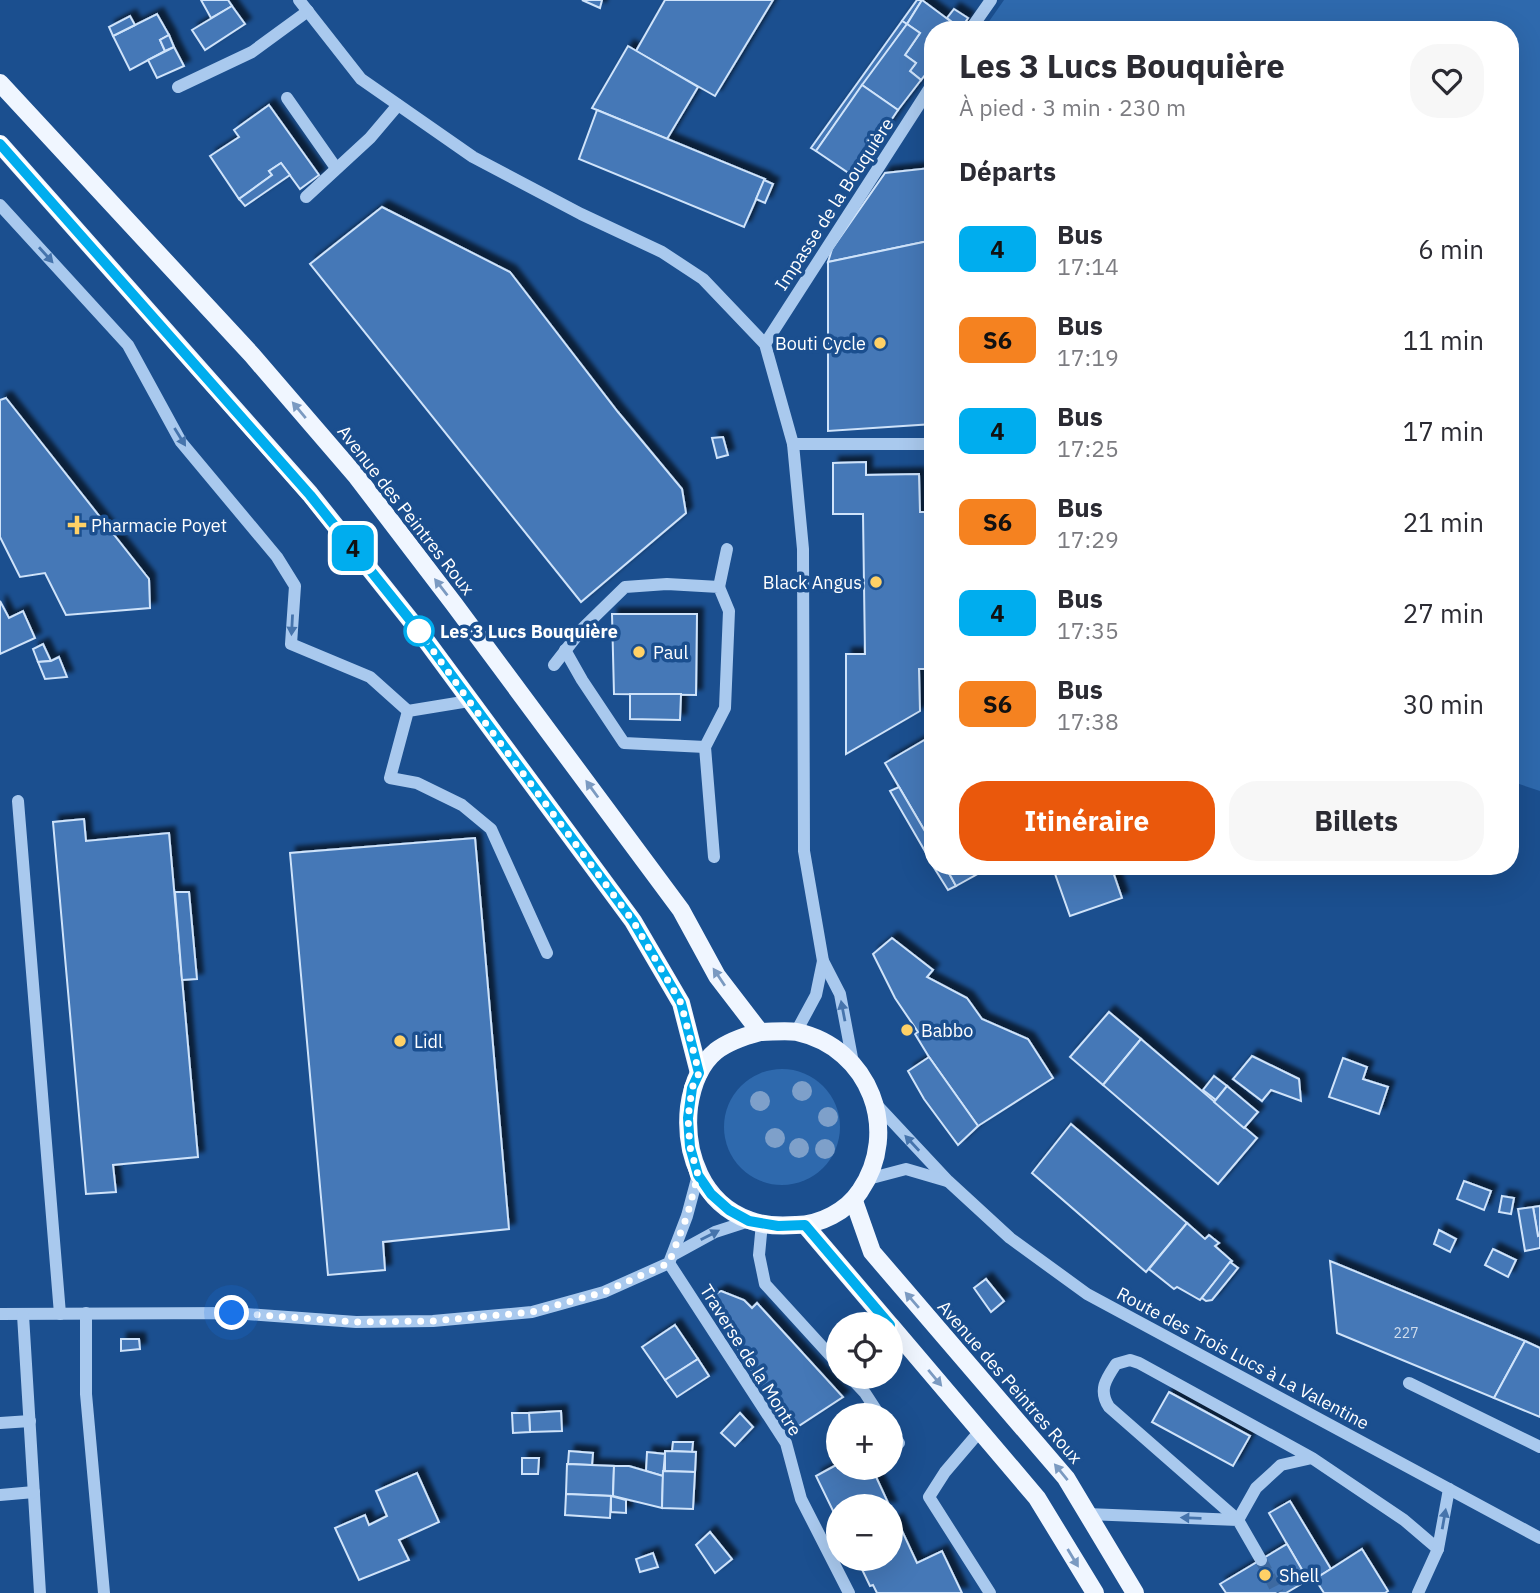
<!DOCTYPE html>
<html lang="fr">
<meta charset="utf-8">
<style>
body{margin:0;font-family:"IBM Plex Sans",sans-serif;background:#f7f7f7;color:#2b2b33;height:100vh;display:flex;flex-direction:column;font-size:26px;white-space:nowrap}
*{box-sizing:border-box;margin:0}
p{font-size:23px;color:#7c7c81}
.icon{flex:none;width:38px;height:38px;fill:none;stroke:currentColor;stroke-width:2;stroke-linecap:round;stroke-linejoin:round}
.map{position:relative;flex:1;overflow:hidden}
.panel{position:absolute;left:924px;top:21px;width:595px;height:854px;display:flex;flex-direction:column;background:#fff;border-radius:28px;box-shadow:0 7px 28px #0002}
.panel>*{flex:none}
.badge{padding:0 14px;border-radius:10px;font-size:24px;line-height:46px}
.controls{position:absolute;left:826px;top:1312px;display:grid;gap:14px}
.controls a{display:grid;place-items:center;width:77px;height:77px;border-radius:50%;background:#fff;box-shadow:0 7px 28px #0002;font-size:35px}
.you{position:absolute;width:35px;height:35px;margin:-18px;border:5px solid #fff;border-radius:50%;background:#1a73e8;box-shadow:0 0 0 10px #1a73e833}
.map>.badge{position:absolute;translate:-50% -50%;box-shadow:0 0 0 4px #fff}
h2{padding:0 35px;font-size:26px;line-height:63px}
.round{display:grid;place-items:center;flex:none;width:74px;height:74px;border-radius:28px;background:#f7f7f7}
.overview{display:flex;align-items:center;justify-content:space-between;height:119px;padding:0 35px}
h1{font-size:33px;font-weight:700;line-height:52px}
.cta{display:flex;gap:14px;margin-top:auto;padding:14px 35px}
.cta a{flex:1;height:80px;border-radius:28px;background:#ea580c;color:#fff;font-size:28px;font-weight:700;line-height:80px;text-align:center}
.cta a+a{background:#f7f7f7;color:#2b2b33}
ul{padding:0;list-style:none}
li{display:flex;align-items:center;gap:21px;height:91px;padding:0 35px}
li div{flex:1}
li b{display:block;font-size:26px}
li em{font-style:normal}
li .badge{min-width:77px;font-weight:700;text-align:center}
.map>svg:first-child{display:block}
.green{fill:#2e69ad}
.building{fill:#4478b7;stroke:#cfe3fa;stroke-width:2;filter:url(#shadow)}
.lines{fill:none;stroke-linecap:round;stroke-linejoin:round}
.minor-tunnel{stroke:#3d69a0;stroke-width:12;stroke-dasharray:12 6;stroke-linecap:butt}
.minor{stroke:#a9c9ee;stroke-width:12}
.major{stroke:#f0f6ff;stroke-width:18}
.tree{fill:#7ea0ca}
.oneway{fill:#4674ac}
.oneway2{fill:#7b9ac1}
.line-casing{stroke:#fff;stroke-width:16}
.line{stroke:#00adee;stroke-width:10}
.walk{stroke:#fff;stroke-width:7;stroke-dasharray:0 12.6}
.poi-dot{fill:#ffd166;stroke:#1b4f8f;stroke-width:2.5}
.stop-dot{fill:#fff;stroke:#00adee;stroke-width:3.5}
.labels{text-anchor:middle;dominant-baseline:central;stroke-width:7;stroke-linejoin:round;paint-order:stroke}
.number-label{font-size:14px;fill:#d0dded}
.street-label{font-size:18px;fill:#fff;stroke:#1b4f8f}
.poi-label{font-size:18px;fill:#fff;stroke:#1b4f8f;text-anchor:start}
.stop-label{font-size:18px;font-weight:bold;fill:#fff;stroke:#1b4f8f;text-anchor:start}
</style>
<div class="map">
<svg width="1540" height="1593" viewBox="0 0 1540 1593">
<defs>
<filter id="shadow"><feDropShadow dx="6" dy="-6" stdDeviation="2" flood-color="#0009"/></filter>
</defs>
<rect width="100%" height="100%" fill="#1b4f8f"/>
<g class="green">
<polygon points="1004,0 1540,0 1540,791 1510,781 1510,30 983,30"/>
<circle cx="782" cy="1127" r="58"/>
</g>
<g class="building">
<polygon points="201,0 228,0 232,6 211,18"/>
<polygon points="582,0 602,0 600,8"/>
<polygon points="665,0 773,0 715,96 636,51"/>
<polygon points="917,0 922,0 907,24 902,21"/>
<polygon points="922,0 961,29 933,30 933,65 921,80 910,71 916,63 905,55 920,33 907,24"/>
<polygon points="232,6 245,24 205,50 192,30"/>
<polygon points="954,9 968,18 961,29 947,18"/>
<polygon points="157,14 169,35 160,40 165,51 130,70 113,36"/>
<polygon points="130,16 135,25 113,36 109,27"/>
<polygon points="902,21 907,24 816,151 811,148"/>
<polygon points="907,24 920,33 905,55 916,63 910,71 921,80 898,110 862,85"/>
<polygon points="169,35 174,47 165,51 160,40"/>
<polygon points="628,46 698,87 667,139 592,108"/>
<polygon points="174,47 184,66 157,78 148,60"/>
<polygon points="862,85 898,110 853,176 816,151"/>
<polygon points="269,105 319,175 300,189 281,163 269,171 272,175 239,199 210,156 239,137 234,130"/>
<polygon points="597,110 765,179 744,227 579,159"/>
<polygon points="281,163 290,175 245,206 239,199 272,175 269,171"/>
<polygon points="930,168 933,240 828,262 832,249 885,173"/>
<polygon points="764,180 773,184 765,203 756,199"/>
<polygon points="382,207 510,272 618,412 682,489 686,513 581,602 310,264"/>
<polygon points="933,240 933,424 828,431 828,262"/>
<polygon points="6,398 149,579 150,608 66,615 45,573 20,577 0,537 0,400"/>
<polygon points="723,437 728,455 717,458 712,438"/>
<polygon points="866,462 866,475 919,474 920,512 933,512 933,669 919,669 920,711 846,754 846,654 865,654 863,514 833,514 833,463"/>
<polygon points="0,601 9,618 23,611 35,638 0,654"/>
<polygon points="612,614 697,614 696,695 614,694"/>
<polygon points="43,644 51,661 38,662 33,649"/>
<polygon points="59,657 67,677 45,679 38,662 51,661"/>
<polygon points="630,694 681,694 680,720 630,719"/>
<polygon points="933,735 933,845 885,763"/>
<polygon points="899,787 933,845 933,865 890,791"/>
<polygon points="84,819 86,841 169,833 198,1157 113,1165 116,1192 86,1194 53,822"/>
<polygon points="475,838 509,1229 383,1242 385,1270 328,1275 290,853"/>
<polygon points="933,866 945,866 956,886 948,890"/>
<polygon points="945,866 983,866 981,872 956,886"/>
<polygon points="1066,866 1111,866 1122,898 1070,916 1054,871"/>
<polygon points="175,892 189,892 197,979 182,980"/>
<polygon points="892,938 933,970 927,977 967,998 982,1019 1028,1039 1053,1078 978,1126 929,1057 915,1034 918,1032 895,998 873,954"/>
<polygon points="1109,1012 1141,1039 1103,1085 1070,1057"/>
<polygon points="1141,1039 1257,1138 1218,1184 1103,1085"/>
<polygon points="1252,1056 1299,1079 1301,1101 1271,1090 1262,1101 1233,1079"/>
<polygon points="929,1057 978,1126 958,1145 924,1099 908,1071"/>
<polygon points="1343,1058 1367,1067 1363,1079 1388,1087 1379,1114 1329,1097"/>
<polygon points="1214,1076 1227,1086 1216,1100 1203,1090"/>
<polygon points="1227,1086 1258,1112 1244,1128 1214,1102"/>
<polygon points="1071,1124 1187,1223 1146,1272 1032,1173"/>
<polygon points="1464,1181 1491,1191 1484,1210 1457,1199"/>
<polygon points="1502,1196 1514,1198 1511,1214 1499,1212"/>
<polygon points="1540,1206 1540,1235 1538,1236 1533,1207"/>
<polygon points="1533,1207 1538,1236 1540,1235 1540,1248 1525,1251 1518,1209"/>
<polygon points="1187,1223 1205,1239 1209,1235 1219,1243 1215,1246 1232,1261 1200,1300 1177,1287 1174,1289 1149,1269"/>
<polygon points="1439,1230 1456,1239 1450,1252 1434,1244"/>
<polygon points="1493,1249 1516,1260 1508,1277 1485,1265"/>
<polygon points="1330,1261 1525,1341 1494,1398 1337,1333"/>
<polygon points="1230,1262 1238,1268 1212,1300 1206,1301 1202,1298"/>
<polygon points="986,1279 1004,1301 991,1312 974,1288"/>
<polygon points="721,1291 744,1300 752,1308 757,1303 843,1397 791,1431 706,1300"/>
<polygon points="675,1325 698,1359 665,1380 642,1347"/>
<polygon points="121,1339 139,1339 140,1349 121,1351"/>
<polygon points="1525,1341 1540,1348 1540,1417 1494,1398"/>
<polygon points="698,1359 709,1376 677,1397 665,1380"/>
<polygon points="1169,1392 1250,1436 1233,1466 1152,1422"/>
<polygon points="561,1411 562,1431 530,1432 529,1413"/>
<polygon points="512,1413 529,1413 530,1432 513,1433"/>
<polygon points="740,1413 753,1427 735,1446 721,1433"/>
<polygon points="673,1442 693,1442 692,1452 672,1451"/>
<polygon points="569,1451 593,1453 592,1465 568,1464"/>
<polygon points="665,1451 696,1452 695,1472 665,1471"/>
<polygon points="647,1452 665,1454 663,1476 646,1471"/>
<polygon points="522,1458 539,1458 538,1474 522,1474"/>
<polygon points="567,1464 614,1466 613,1496 566,1494"/>
<polygon points="838,1464 838,1468 872,1468 890,1507 838,1507 838,1521 816,1476"/>
<polygon points="614,1466 629,1466 663,1476 662,1508 613,1496"/>
<polygon points="663,1471 695,1472 693,1509 662,1508"/>
<polygon points="417,1473 439,1522 399,1540 409,1560 359,1580 335,1528 365,1515 369,1525 387,1516 376,1491"/>
<polygon points="566,1494 611,1496 610,1518 565,1515"/>
<polygon points="611,1496 626,1500 626,1513 611,1512"/>
<polygon points="1290,1501 1331,1569 1309,1582 1269,1513"/>
<polygon points="897,1520 917,1563 942,1551 962,1593 877,1593 873,1585 870,1586 857,1559 891,1559 891,1523"/>
<polygon points="710,1532 732,1559 715,1573 696,1545"/>
<polygon points="1287,1544 1308,1580 1286,1593 1226,1593 1220,1584"/>
<polygon points="1362,1549 1388,1591 1385,1593 1324,1593 1315,1579"/>
<polygon points="653,1553 658,1567 640,1572 636,1559"/>
</g>
<g class="lines">
<polyline class="minor-tunnel" points="1261,1560 1278,1593"/>
<g class="minor">
<polyline points="299,0 361,79 473,157 581,214 662,252 703,279 765,344 793,444 803,549 804,851 823,961 840,994 853,1063"/>
<polyline points="970,30 991,0"/>
<polyline points="178,87 252,52 308,11"/>
<polyline points="287,98 336,168"/>
<polyline points="306,197 370,138 398,105"/>
<polyline points="0,205 128,345 181,442 277,557 295,586 291,644 370,677 408,711"/>
<polyline points="765,344 933,83"/>
<polyline points="793,444 933,444"/>
<polyline points="719,587 727,549"/>
<polyline points="565,650 582,680 624,743 705,747"/>
<polyline points="554,665 583,628 625,587 667,584 719,587 729,611 725,708 705,747 714,857"/>
<polyline points="469,701 408,711 390,778 417,783 462,805 491,829 547,953"/>
<polyline points="18,801 60,1314"/>
<polyline points="796,1032 816,995 823,961"/>
<polyline points="876,1104 948,1181 1010,1238 1087,1294 1540,1538"/>
<polyline points="868,1179 906,1169 947,1181"/>
<polyline points="762,1223 759,1255 765,1284 838,1364"/>
<polyline points="673,1255 715,1232 749,1221"/>
<polyline points="669,1263 786,1443 801,1499 849,1593"/>
<polyline points="86,1313 86,1394 104,1593"/>
<polyline points="0,1314 232,1313 356,1322 433,1321 532,1312 604,1292 669,1263 687,1216 698,1175"/>
<polyline points="23,1315 40,1593"/>
<polyline points="850,1377 865,1393 880,1416"/>
<polyline points="1409,1383 1540,1447"/>
<polyline points="0,1423 30,1421"/>
<polyline points="891,1431 899,1443"/>
<polyline points="980,1431 945,1472 929,1497 990,1593"/>
<path d="M 1312,1458 L 1281,1465 L 1256,1488 L 1238,1520 L 1109,1407 C 1098,1390 1106,1379 1116,1364 L 1130,1360 L 1139,1363 L 1312,1458 L 1404,1520 L 1438,1549"/>
<polyline points="0,1495 34,1492"/>
<polyline points="1087,1514 1238,1520 1261,1560"/>
<polyline points="1418,1593 1438,1549 1449,1489"/>
</g>
<g class="major">
<polyline points="0,83 252,355 357,477 454,604 681,910 717,976 760,1032"/>
<polyline points="0,144 310,494 419,631 633,921 681,1003 699,1073"/>
<path d="M 760,1032 C 772,1032 786,1030 797,1032 C 870,1048 901,1131 860,1191 C 847,1211 820,1225 796,1225 C 781,1226 763,1226 749,1220 C 702,1203 684,1153 689,1107 C 692,1086 699,1065 716,1051 C 729,1041 745,1036 760,1032 Z"/>
<polyline points="854,1201 872,1252 1066,1478 1135,1593"/>
<polyline points="805,1225 890,1325"/>
<polyline points="891,1326 1037,1498 1095,1593"/>
</g>
</g>
<g class="tree">
<circle cx="802" cy="1091" r="10"/>
<circle cx="760" cy="1101" r="10"/>
<circle cx="828" cy="1117" r="10"/>
<circle cx="775" cy="1138" r="10"/>
<circle cx="799" cy="1148" r="10"/>
<circle cx="825" cy="1149" r="10"/>
</g>
<defs><path id="oneway-solid" d="M-6-.8H1V-3.2L6.5 0L1 3.2V.8H-6Z" transform="scale(1.75)"/></defs>
<g class="oneway">
<use href="#oneway-solid" transform="translate(46 255) rotate(48)"/>
<use href="#oneway-solid" transform="translate(180 437) rotate(58)"/>
<use href="#oneway-solid" transform="translate(292 625) rotate(93)"/>
<use href="#oneway-solid" transform="translate(843 1011) rotate(-101)"/>
<use href="#oneway-solid" transform="translate(912 1143) rotate(-133)"/>
<use href="#oneway-solid" transform="translate(710 1235) rotate(-27)"/>
<use href="#oneway-solid" transform="translate(1191 1518) rotate(-178)"/>
<use href="#oneway-solid" transform="translate(1444 1519) rotate(-80)"/>
</g>
<g class="oneway2">
<use href="#oneway-solid" transform="translate(299 410) rotate(-130)"/>
<use href="#oneway-solid" transform="translate(441 587) rotate(-128)"/>
<use href="#oneway-solid" transform="translate(592 789) rotate(-126)"/>
<use href="#oneway-solid" transform="translate(719 977) rotate(-124)"/>
<use href="#oneway-solid" transform="translate(912 1300) rotate(-131)"/>
<use href="#oneway-solid" transform="translate(935 1378) rotate(50)"/>
<use href="#oneway-solid" transform="translate(1061 1472) rotate(-129)"/>
<use href="#oneway-solid" transform="translate(1073 1558) rotate(59)"/>
</g>
<g class="lines">
<defs>
<polyline id="line" points="0,144 310,495 419,631 633,921 681,1003 699,1073 692,1088 688,1118 690,1147 698,1175 711,1194 729,1210 749,1221 778,1226 805,1225 890,1325"/>
</defs>
<use href="#line" class="line-casing"/>
<use href="#line" class="line"/>
<polyline class="walk" points="232,1313 356,1322 433,1321 532,1312 604,1292 669,1263 687,1216 698,1175 690,1147 688,1118 692,1088 699,1073 681,1003 633,921 469,701 419,631"/>
</g>
<g class="poi-dot">
<circle cx="880" cy="343" r="7"/>
<path d="M73.5 514.5h7v7h7v7h-7v7h-7v-7h-7v-7h7z"/>
<circle cx="876" cy="582" r="7"/>
<circle cx="639" cy="652" r="7"/>
<circle cx="907" cy="1030" r="7"/>
<circle cx="400" cy="1041" r="7"/>
<circle cx="1265" cy="1575" r="7"/>
</g>
<circle class="stop-dot" cx="419" cy="631" r="14"/>
<g class="labels">
<g class="number-label">
<text x="1406" y="1333">227</text>
</g>
<g class="street-label">
<text transform="translate(834 204) rotate(-57)">Impasse de la Bouquière</text>
<text transform="translate(406 510) rotate(52)">Avenue des Peintres Roux</text>
<text transform="translate(1243 1358) rotate(28)">Route des Trois Lucs à La Valentine</text>
<text transform="translate(751 1360) rotate(58)">Traverse de la Montre</text>
<text transform="translate(1010 1382) rotate(49)">Avenue des Peintres Roux</text>
</g>
<g class="poi-label">
<text x="866" y="343" text-anchor="end">Bouti Cycle</text>
<text x="91" y="525">Pharmacie Poyet</text>
<text x="862" y="582" text-anchor="end">Black Angus</text>
<text x="653" y="652">Paul</text>
<text x="921" y="1030">Babbo</text>
<text x="414" y="1041">Lidl</text>
<text x="1279" y="1575">Shell</text>
</g>
<g class="stop-label">
<text x="440" y="631">Les 3 Lucs Bouquière</text>
</g>
</g>
</svg>
<div class="controls">
<a><svg class="icon" aria-label="locate" viewBox="0 0 24 24"><circle cx="12" cy="12" r="6"/><path d="M12 2v4M12 18v4M2 12h4M18 12h4"/></svg></a>
<a>+</a>
<a>−</a>
</div>
<div class="you" style="left:232px;top:1313px"></div>
<b class="badge" style="left:353px;top:548px;background:#00adee;color:#111">4</b>
<section class="panel">
<div class="overview"><div><h1>Les 3 Lucs Bouquière</h1><p>À pied · 3 min · 230 m</p></div><a class="round"><svg class="icon" aria-label="heart" viewBox="0 0 24 24"><path d="M12 20l-8-8c-3-5 5-10 8-4 3-6 11-1 8 4z"/></svg></a></div>
<h2>Départs</h2>
<ul>
<li><span class="badge" style="background:#00adee;color:#111">4</span><div><b>Bus</b><p>17:14</p></div><em>6 min</em></li>
<li><span class="badge" style="background:#f58220;color:#111">S6</span><div><b>Bus</b><p>17:19</p></div><em>11 min</em></li>
<li><span class="badge" style="background:#00adee;color:#111">4</span><div><b>Bus</b><p>17:25</p></div><em>17 min</em></li>
<li><span class="badge" style="background:#f58220;color:#111">S6</span><div><b>Bus</b><p>17:29</p></div><em>21 min</em></li>
<li><span class="badge" style="background:#00adee;color:#111">4</span><div><b>Bus</b><p>17:35</p></div><em>27 min</em></li>
<li><span class="badge" style="background:#f58220;color:#111">S6</span><div><b>Bus</b><p>17:38</p></div><em>30 min</em></li>
</ul>
<div class="cta"><a>Itinéraire</a><a>Billets</a></div>
</section>
</div>
